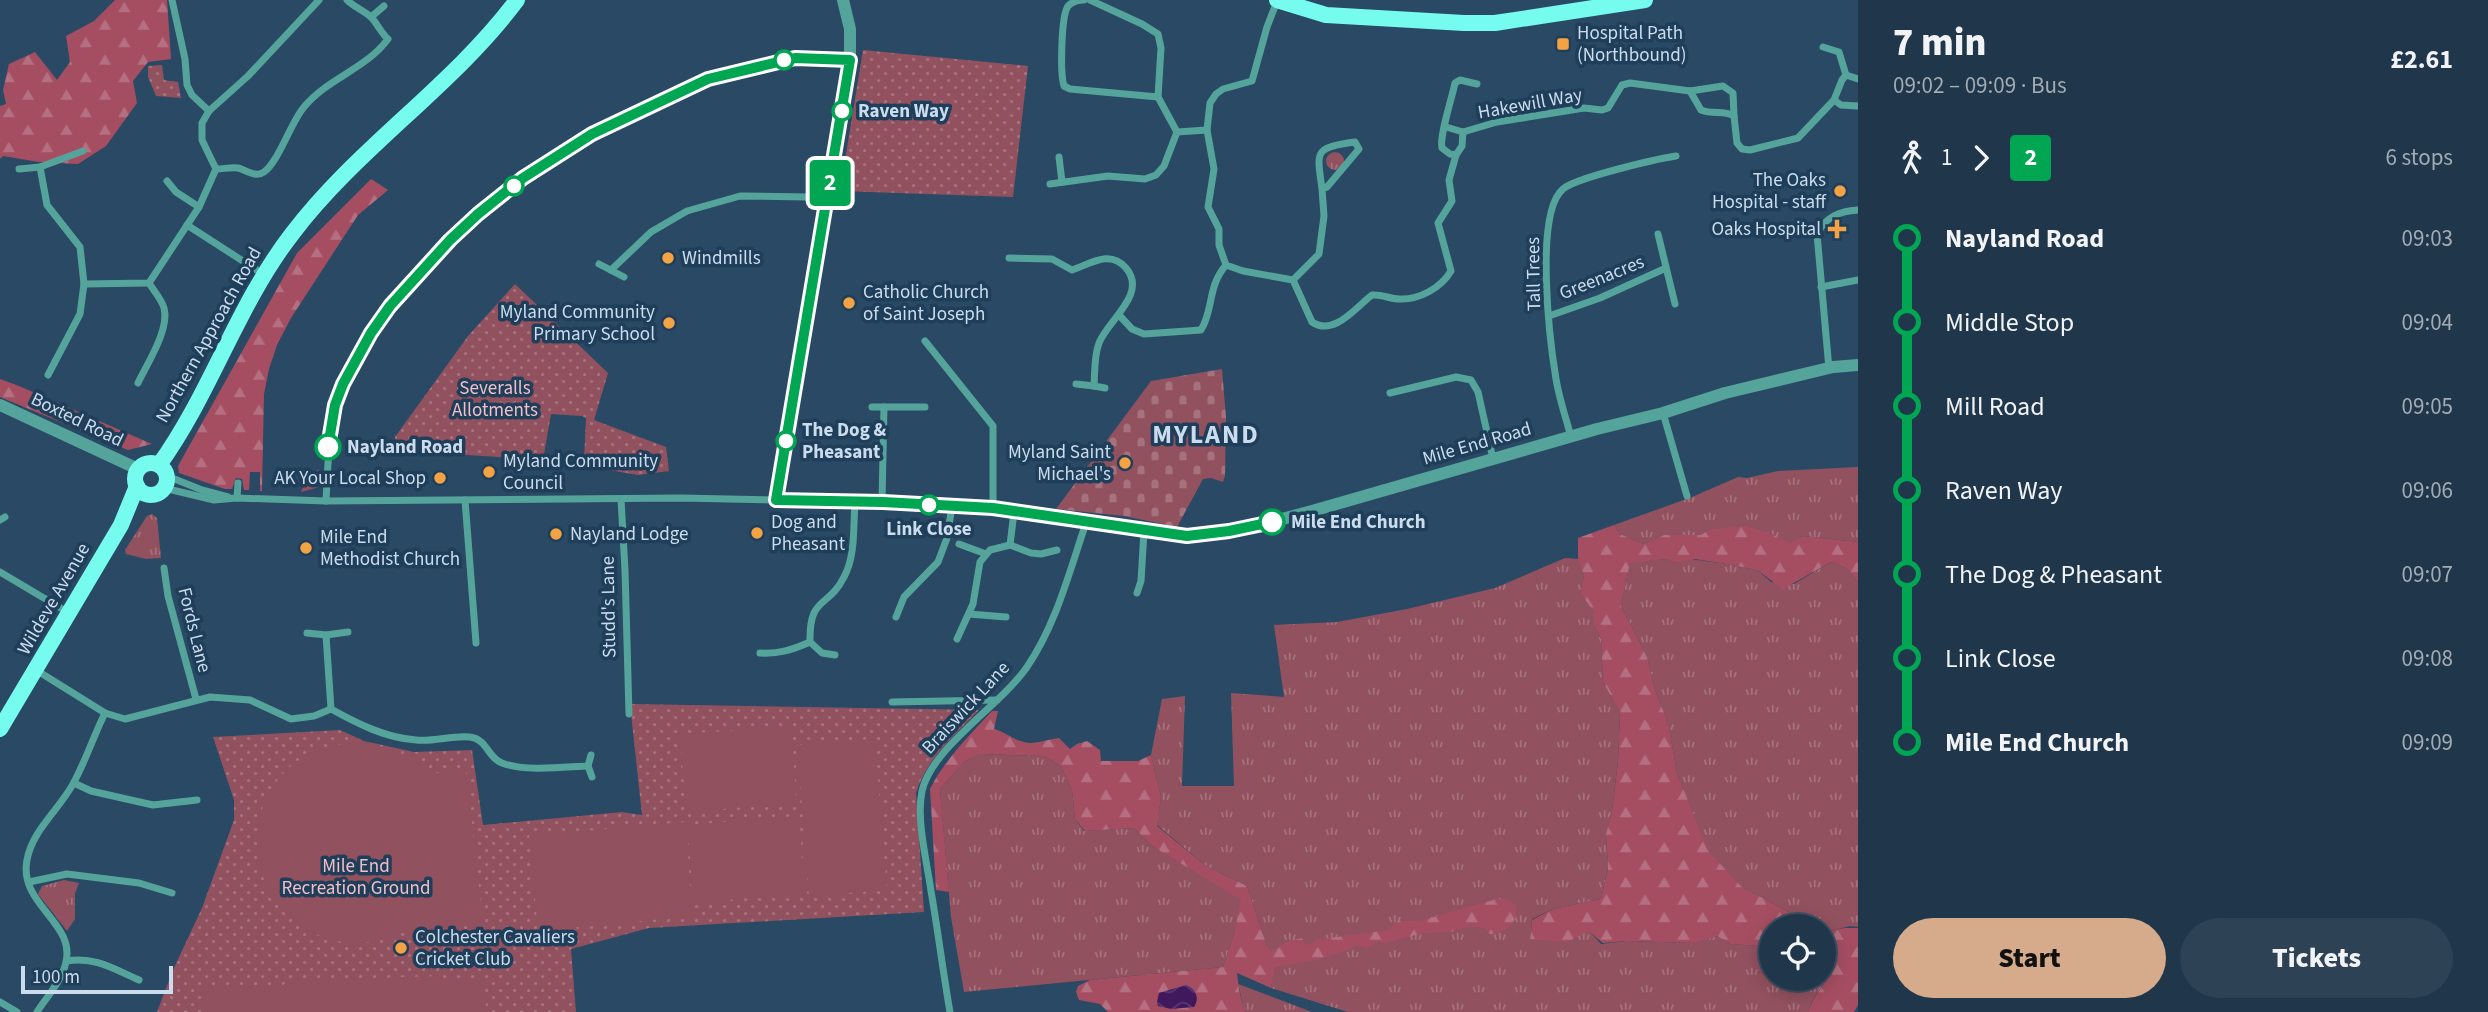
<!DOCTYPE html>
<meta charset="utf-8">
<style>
body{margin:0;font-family:"Source Sans 3",sans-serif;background:#2d4255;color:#f1f3f6;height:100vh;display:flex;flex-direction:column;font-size:26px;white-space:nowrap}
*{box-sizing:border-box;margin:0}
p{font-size:23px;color:#a2acb5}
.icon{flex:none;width:38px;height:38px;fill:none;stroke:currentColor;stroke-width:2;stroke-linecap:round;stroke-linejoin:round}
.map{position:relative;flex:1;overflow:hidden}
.side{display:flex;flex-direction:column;background:#20374b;width:630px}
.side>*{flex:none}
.badge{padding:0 14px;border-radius:5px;font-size:24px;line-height:46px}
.buttons{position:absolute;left:1759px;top:914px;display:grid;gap:14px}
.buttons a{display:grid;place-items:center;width:77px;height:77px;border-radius:50%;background:#20374b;box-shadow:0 4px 18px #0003,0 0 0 2px #3d5163;font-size:35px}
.scale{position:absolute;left:21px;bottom:18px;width:152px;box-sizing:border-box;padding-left:7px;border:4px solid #cadced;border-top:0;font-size:19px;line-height:24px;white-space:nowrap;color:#cadced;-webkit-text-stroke:5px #1f3e59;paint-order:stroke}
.map>.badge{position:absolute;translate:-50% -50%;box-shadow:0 0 0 4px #fff}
.legs{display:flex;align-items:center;gap:10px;height:77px;padding:0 35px;font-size:23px}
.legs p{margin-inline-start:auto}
.head{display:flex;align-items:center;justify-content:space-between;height:119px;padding:0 35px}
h1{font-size:38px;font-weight:800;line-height:52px}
.button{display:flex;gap:14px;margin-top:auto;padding:14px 35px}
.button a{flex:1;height:80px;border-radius:42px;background:#d6ab8b;color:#111;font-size:28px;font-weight:800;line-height:80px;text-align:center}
.button a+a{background:#2d4255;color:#f1f3f6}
ul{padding:0 35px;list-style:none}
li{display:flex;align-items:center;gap:24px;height:84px;font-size:26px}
li i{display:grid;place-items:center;width:10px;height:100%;margin:0 9px;background:currentColor}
li i::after{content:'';width:18px;height:18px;margin:-9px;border:5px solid;border-radius:50%;background:#20374b}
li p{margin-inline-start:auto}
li:first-child i{background:linear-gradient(#0000 50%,currentColor 0)}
li:last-child i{background:linear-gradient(currentColor 50%,#0000 0)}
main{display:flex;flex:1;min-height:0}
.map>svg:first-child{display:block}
.grass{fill:url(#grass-tufts)}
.forest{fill:url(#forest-firs)}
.cemetery{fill:url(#cemetery-stones)}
.park{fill:url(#park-dots)}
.pitch{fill:#92515f}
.water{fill:url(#water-waves)}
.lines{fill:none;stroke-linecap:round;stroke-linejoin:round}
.minor{stroke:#55a49c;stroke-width:7}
.tertiary{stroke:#55a49c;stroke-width:12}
.primary{stroke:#75fcef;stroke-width:16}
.line-1-casing{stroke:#fff;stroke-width:16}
.line-1{stroke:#00a651;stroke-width:10}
.poi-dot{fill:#f4a344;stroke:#1f3e59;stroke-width:2.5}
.stop-1-dot{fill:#fff;stroke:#00a651;stroke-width:3.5}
.labels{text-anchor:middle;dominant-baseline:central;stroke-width:7;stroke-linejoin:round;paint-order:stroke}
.poi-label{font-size:19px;fill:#cadced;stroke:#1f3e59;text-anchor:start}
.street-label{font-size:19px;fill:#cadced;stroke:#1f3e59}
.stop-label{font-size:19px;font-weight:bold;fill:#cadced;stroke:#1f3e59;text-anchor:start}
.park-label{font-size:19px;fill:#f1bfc8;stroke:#1f3e59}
.district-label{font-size:26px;font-weight:bold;letter-spacing:2px;fill:#cadced;stroke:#1f3e59}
</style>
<main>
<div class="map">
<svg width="1858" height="1012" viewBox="0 0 1858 1012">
<defs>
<pattern id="grass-tufts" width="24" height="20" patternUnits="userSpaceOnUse" patternTransform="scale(1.75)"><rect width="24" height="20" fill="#92515f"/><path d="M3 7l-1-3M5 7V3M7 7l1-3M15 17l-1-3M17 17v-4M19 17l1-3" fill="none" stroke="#a5727e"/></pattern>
<pattern id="forest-firs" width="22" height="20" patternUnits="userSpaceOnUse" patternTransform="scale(1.75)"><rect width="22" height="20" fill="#a54e62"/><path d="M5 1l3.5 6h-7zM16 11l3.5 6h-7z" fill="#b46f80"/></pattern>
<pattern id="cemetery-stones" width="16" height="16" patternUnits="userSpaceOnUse" patternTransform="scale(1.75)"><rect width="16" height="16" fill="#92515f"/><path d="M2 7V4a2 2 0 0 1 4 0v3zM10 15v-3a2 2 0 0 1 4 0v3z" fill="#a5727e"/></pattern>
<pattern id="park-dots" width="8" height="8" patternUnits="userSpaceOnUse" patternTransform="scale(1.75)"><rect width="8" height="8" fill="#92515f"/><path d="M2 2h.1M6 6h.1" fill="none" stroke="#a5727e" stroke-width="1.8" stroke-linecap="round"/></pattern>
<pattern id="water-waves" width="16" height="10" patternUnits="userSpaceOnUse" patternTransform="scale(1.75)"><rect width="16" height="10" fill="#3f195c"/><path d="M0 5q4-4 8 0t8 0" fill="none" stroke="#593a74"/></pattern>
</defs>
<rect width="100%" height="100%" fill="#2a4964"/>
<g class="grass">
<circle cx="1335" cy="161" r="9"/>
<polygon points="1858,467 1858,542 1803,536 1790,544 1770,533 1708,530 1701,535 1664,535 1644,544 1620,534 1614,525 1692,497 1738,477 1747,478 1778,471"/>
<polygon points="319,469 319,481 316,488 301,492 306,479"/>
<polygon points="152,514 157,518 161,558 146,559 126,554 125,550 147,516"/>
<path d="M 1565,558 L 1580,559 L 1584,575 L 1580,593 L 1594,612 L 1594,625 L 1601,639 L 1603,682 L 1620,713 L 1618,761 L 1612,811 L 1606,835 L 1608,867 L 1601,899 L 1553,909 L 1532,919 L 1530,938 L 1588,930 L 1601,944 L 1627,941 L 1694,943 L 1717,936 L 1731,944 L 1771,947 L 1771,978 L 1824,978 L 1824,960 L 1834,969 C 1826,983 1812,996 1808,1012 L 1348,1012 L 1271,988 L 1275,960 L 1266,943 L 1247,886 L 1206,866 L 1157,825 L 1161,797 L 1151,755 L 1162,699 L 1185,696 L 1182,786 L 1234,786 L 1231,693 L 1284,697 L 1274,625 L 1337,622 L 1407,609 L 1495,588 Z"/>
<polygon points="1666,559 1676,563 1690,559 1727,564 1757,570 1771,582 1794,584 1831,562 1846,568 1858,582 1858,927 1850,926 1827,932 1824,930 1824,926 1815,926 1742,887 1709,853 1677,773 1668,722 1655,690 1647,657 1621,606 1630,562"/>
<polygon points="980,754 1044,756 1061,766 1072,790 1075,819 1084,831 1134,828 1152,846 1242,900 1234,934 1223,967 964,992 951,917 940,789 964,762"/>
<polygon points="64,880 79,883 75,893 75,919 67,931 38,894 42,886"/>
<polygon points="1238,984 1312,1012 1245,1012"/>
</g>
<g class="forest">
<polygon points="115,0 167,0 171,59 148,62 133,81 137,103 106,146 78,164 39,162 3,156 0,159 0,106 6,104 3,90 9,64 35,52 57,80 70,62 66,36 94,21"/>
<polygon points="371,179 388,190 358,215 291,318 277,345 269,369 264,394 262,491 260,491 260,472 250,472 249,490 244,490 242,479 236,478 232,489 225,489 179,473 178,466 297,253"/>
<polygon points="0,379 19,386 152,444 128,450 0,397"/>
<polygon points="1614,525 1620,534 1644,544 1664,535 1701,535 1708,530 1745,526 1770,533 1790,543 1803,536 1858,542 1858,582 1846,568 1831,562 1783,589 1757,570 1727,564 1695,559 1676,563 1666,559 1630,563 1621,606 1647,657 1655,690 1668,722 1677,773 1709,852 1742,887 1815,926 1771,926 1771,947 1731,944 1717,936 1695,943 1627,941 1603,943 1588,931 1568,942 1530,939 1532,920 1553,909 1601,899 1608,868 1606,834 1612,811 1618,762 1620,713 1603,682 1601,639 1594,625 1594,612 1580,593 1584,575 1578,558 1578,538"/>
<path d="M 992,711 L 998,711 L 994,729 C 1006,732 1017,743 1031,743 C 1037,743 1051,739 1059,738 L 1070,749 L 1077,744 L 1087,741 L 1100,750 L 1101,761 L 1138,761 L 1151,755 L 1161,797 L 1157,826 L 1206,866 L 1247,886 L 1266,943 L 1271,952 L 1289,941 L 1302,938 L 1305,944 L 1311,945 L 1316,940 L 1388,930 L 1398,921 L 1420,921 L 1497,899 L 1504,899 L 1515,904 L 1517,915 C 1511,927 1505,933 1490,934 L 1485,928 L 1470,926 L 1451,932 L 1423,933 L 1384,943 L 1380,941 L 1367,948 L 1356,945 C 1330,960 1304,961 1275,967 L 1271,988 L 1237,973 L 1239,990 L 1245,1012 L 1108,1012 L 1100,1004 L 1079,1000 L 1076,992 L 1078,986 L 1090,980 L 1223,967 L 1234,934 L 1241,900 L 1152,846 L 1134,828 L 1085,831 L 1075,819 L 1072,790 L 1061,766 L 1044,756 L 980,754 L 964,762 L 940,789 L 949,892 L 936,890 L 930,789 C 945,759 970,735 992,711 Z"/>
<path d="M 1844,928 L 1858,928 L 1858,1005 L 1854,1012 L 1808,1012 C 1812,997 1826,983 1834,969 L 1824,960 L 1824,930 L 1827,932 Z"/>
</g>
<polygon class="cemetery" points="1222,369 1226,417 1225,476 1223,482 1211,478 1203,479 1177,527 1124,516 1056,509 1151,381"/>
<g class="park">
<polygon points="863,50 1028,66 1013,197 840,191"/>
<polygon points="162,65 164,80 178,82 181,98 156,96 148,77 148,66"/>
<polygon points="515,284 608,373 594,420 666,447 669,471 638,475 586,466 584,461 586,418 582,416 551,414 543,460 436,453 396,446 395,437 468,336"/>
<path d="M 630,704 L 979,710 C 954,736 927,758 916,793 L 924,912 L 649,928 L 571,949 L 576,1012 L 157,1012 L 173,970 L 202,908 L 234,820 L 234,800 L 213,737 L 340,730 L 364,741 L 414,752 L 472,750 L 483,825 L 622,812 L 642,815 Z"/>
</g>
<g class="pitch">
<polygon points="792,727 796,803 686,812 680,734"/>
<polygon points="875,739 887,890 809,896 797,745"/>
<path d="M 351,742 C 380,744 408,751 428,774 L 466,770 L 483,922 C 458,924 433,926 409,930 C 400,931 392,937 384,939 C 365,945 344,944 326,938 C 250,914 232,810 296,762 C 313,750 331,746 351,742 Z"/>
<polygon points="799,816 805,893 694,903 687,825"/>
<polygon points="685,822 693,916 538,931 529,836"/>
<polygon points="439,976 444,982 485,980 486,1012 204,1012 203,989 283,985 288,981"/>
</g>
<path class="water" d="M 1186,985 C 1196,989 1200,998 1194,1007 L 1171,1009 L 1158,1006 L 1157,1002 L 1159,993 Z"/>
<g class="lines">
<g class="minor">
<polyline points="172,0 185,59 187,85 192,95 209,111"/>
<path d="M 1084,0 C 1078,0 1072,2 1068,6 C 1061,16 1060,74 1064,86 L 1070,89 L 1158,97"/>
<polyline points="1090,0 1142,24 1158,34 1161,48 1158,97 1177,132 1207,130"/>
<path d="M 1277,1 L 1267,27 L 1252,81 L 1223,89 L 1216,94 L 1210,103 L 1207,130 L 1214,169 L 1208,207 L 1219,229 L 1219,245 L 1226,265 L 1243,271 L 1293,280 L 1312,322 C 1334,337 1356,307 1372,295 C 1382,294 1390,299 1399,299 C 1419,300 1441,288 1451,271 L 1438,223 L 1452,201 L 1449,180 L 1456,155 L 1462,146 L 1463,132"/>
<polyline points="371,17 384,6"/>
<polyline points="1823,47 1839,52 1846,75"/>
<path d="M 1690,91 L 1701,110 C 1713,115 1723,110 1734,116 L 1737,143 L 1742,149 L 1750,150 L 1798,138 L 1834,100 L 1842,80 L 1846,75 L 1858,79"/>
<polyline points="1834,100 1841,105 1858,106"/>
<polyline points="1446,127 1463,132 1497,122 1584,108 1602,110 1608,108 1622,85 1630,83 1690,91 1723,86 1733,93 1734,116"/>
<path d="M 1456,155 L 1450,154 L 1442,148 C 1439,137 1452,98 1455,83 L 1460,80 L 1477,84"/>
<polyline points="1059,157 1062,182"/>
<polyline points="40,167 47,205 80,247 84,284 80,314 48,375"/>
<polyline points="19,169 40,167 83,151"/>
<path d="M 216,169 C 223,169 231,167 238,168 C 246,170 256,178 264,172 C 279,161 291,122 304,107 C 328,78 366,69 388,39 C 381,33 377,23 371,17 C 363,10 354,7 347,0"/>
<polyline points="167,181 176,192 199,207"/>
<polyline points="1050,184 1108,176 1145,179 1156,175 1164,166 1177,132"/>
<polyline points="187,225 263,274"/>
<polyline points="1658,234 1675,304"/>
<path d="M 1009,258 L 1052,259 L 1072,270 C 1090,264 1110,249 1126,268 C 1148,294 1108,320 1099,343 C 1094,356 1095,371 1094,386 L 1105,388"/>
<polyline points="599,264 624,277"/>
<polyline points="611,270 651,232 687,211 740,196 807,197 827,201"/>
<path d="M 1293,280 L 1319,254 L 1324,216 L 1322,189 L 1327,187 L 1359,149 L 1355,142 C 1313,148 1317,151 1322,189"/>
<polyline points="84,284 149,283 199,207 216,169 202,140 202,123 209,111 248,76 319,0"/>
<polyline points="1821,287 1858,280"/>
<path d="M 1119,315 L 1132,329 L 1144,334 L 1201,330 C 1214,309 1207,287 1226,265"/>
<polyline points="1549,316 1600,298 1666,268"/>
<polyline points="925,341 993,426 993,508"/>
<path d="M 1829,369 L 1817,234 C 1826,217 1839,211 1858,210"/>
<path d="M 138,383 C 147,364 170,329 164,308 C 162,300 154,291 149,283"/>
<polyline points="1076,384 1094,386"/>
<polyline points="1390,393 1456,377 1471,380 1478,392 1493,459"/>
<polyline points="872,407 884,407"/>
<polyline points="1663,413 1687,496"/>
<path d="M 1571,437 C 1566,418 1559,398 1556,379 C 1550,343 1534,213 1563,189 C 1575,178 1656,159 1676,156"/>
<polyline points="167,476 202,490 228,497"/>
<polyline points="164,488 214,500 237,498 326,501 681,498 776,500"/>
<polyline points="237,498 238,483"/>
<polyline points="621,499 625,570 629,714"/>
<polyline points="465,500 476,643"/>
<polyline points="326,501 330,427 335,405 352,364 390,306 450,240 478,214 523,178 592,134 708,79 795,58 850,59"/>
<polyline points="882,502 884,407 925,407"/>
<polyline points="0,520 5,517"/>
<polyline points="959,544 986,554"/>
<polyline points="1010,545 1014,512"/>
<polyline points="164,568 168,596 196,699"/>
<polyline points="0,572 69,613"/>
<polyline points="1137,593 1141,581 1144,531"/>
<polyline points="969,614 1006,617"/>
<polyline points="896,617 904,597 938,562 947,538 952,506"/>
<polyline points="307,633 326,635 348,632"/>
<polyline points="326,635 331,709"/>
<polyline points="957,639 973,604 980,562 990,550 1010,545 1031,553 1041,554 1057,550"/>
<path d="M 760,653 C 779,654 792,650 810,642"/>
<path d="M 835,655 L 822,653 L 810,642 C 809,595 828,609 844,577 C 856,555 853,526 855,502"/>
<path d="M 36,670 L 105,713 L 125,719 L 210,697 L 250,700 L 291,719 L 314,716 L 331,709 C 358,724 386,738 416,740 C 434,742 453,735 470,737 C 487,739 488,758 502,763 C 524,772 564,767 588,766"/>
<polyline points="892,702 997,700"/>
<polyline points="591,755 588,766 592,777"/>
<polyline points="74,783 91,791 153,805 197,800"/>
<polyline points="29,882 67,874 139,883 172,893"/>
<path d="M 67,961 C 94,956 114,969 139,980"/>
<polyline points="0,1002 17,1012"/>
<path d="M 37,1012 C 46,998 60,983 65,966 C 79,923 18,906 27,860 C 32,830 61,808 74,782 C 86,760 94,735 105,713"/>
<path d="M 950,1012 C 943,972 938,931 931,891 C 927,862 916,820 922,791 C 932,747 1000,706 1027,667 C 1057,623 1070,569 1087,520"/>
</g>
<g class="tertiary">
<polyline points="843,0 850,29 850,59 776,500 882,502 993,508 1087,520 1144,531 1187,535 1203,534 1256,526 1312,511 1597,429 1663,413 1725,393 1833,367 1858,365"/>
<polyline points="0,405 138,469"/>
</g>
<g class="primary">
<polyline points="1277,0 1326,15 1464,23 1495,23 1645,0"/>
<circle cx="151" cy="479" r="16"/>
<path d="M 159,465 C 211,393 237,305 292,234 C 358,147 452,87 517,0"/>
<polyline points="0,729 121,525 137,486"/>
</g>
</g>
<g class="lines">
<defs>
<polyline id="line-1" points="328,447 335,405 343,384 371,333 390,306 450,240 478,214 523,178 592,134 708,79 795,58 850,60 776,500 883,502 993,508 1187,536 1229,531 1272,522"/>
</defs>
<use href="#line-1" class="line-1-casing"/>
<use href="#line-1" class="line-1"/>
</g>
<g class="poi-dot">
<rect x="1556" y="37" width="14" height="14" rx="3.5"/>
<circle cx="1840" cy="191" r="7"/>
<path d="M1833.5 218.5h7v7h7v7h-7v7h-7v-7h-7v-7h7z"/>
<circle cx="668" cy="258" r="7"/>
<circle cx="849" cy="303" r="7"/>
<circle cx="669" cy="323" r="7"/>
<circle cx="1125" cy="463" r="7"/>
<circle cx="489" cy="472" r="7"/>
<circle cx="440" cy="478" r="7"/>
<circle cx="757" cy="533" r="7"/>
<circle cx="556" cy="534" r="7"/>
<circle cx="306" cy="548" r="7"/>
<circle cx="401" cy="948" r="7"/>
</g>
<g class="stop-1-dot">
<circle cx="784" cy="60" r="9"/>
<circle cx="842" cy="111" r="9"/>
<circle cx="514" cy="186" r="9"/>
<circle cx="786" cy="441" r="9"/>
<circle cx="328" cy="447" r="12"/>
<circle cx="929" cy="505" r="9"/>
<circle cx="1272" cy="522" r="12"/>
</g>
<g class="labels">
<g class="poi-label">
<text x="1577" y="33">Hospital Path<tspan x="1577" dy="22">(Northbound)</tspan></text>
<text x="1826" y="180" text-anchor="end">The Oaks<tspan x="1826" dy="22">Hospital - staff</tspan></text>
<text x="1821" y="229" text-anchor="end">Oaks Hospital</text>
<text x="682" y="258">Windmills</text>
<text x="863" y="292">Catholic Church<tspan x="863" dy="22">of Saint Joseph</tspan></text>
<text x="655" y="312" text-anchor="end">Myland Community<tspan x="655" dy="22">Primary School</tspan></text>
<text x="1111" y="452" text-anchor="end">Myland Saint<tspan x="1111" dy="22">Michael's</tspan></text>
<text x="503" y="461">Myland Community<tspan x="503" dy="22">Council</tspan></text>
<text x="426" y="478" text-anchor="end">AK Your Local Shop</text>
<text x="771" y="522">Dog and<tspan x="771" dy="22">Pheasant</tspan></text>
<text x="570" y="534">Nayland Lodge</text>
<text x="320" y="537">Mile End<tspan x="320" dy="22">Methodist Church</tspan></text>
<text x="415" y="937">Colchester Cavaliers<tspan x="415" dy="22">Cricket Club</tspan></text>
</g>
<g class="street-label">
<text transform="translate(1530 104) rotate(-10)">Hakewill Way</text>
<text transform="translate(1534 274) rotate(-91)">Tall Trees</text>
<text transform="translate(1602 278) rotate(-22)">Greenacres</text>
<text transform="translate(209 335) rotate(-61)">Northern Approach Road</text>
<text transform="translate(77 420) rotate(26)">Boxted Road</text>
<text transform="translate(1477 444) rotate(-16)">Mile End Road</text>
<text transform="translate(54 599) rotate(-60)">Wildeve Avenue</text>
<text transform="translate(609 607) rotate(-91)">Studd's Lane</text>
<text transform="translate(194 630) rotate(76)">Fords Lane</text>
<text transform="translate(966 708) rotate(-47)">Braiswick Lane</text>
</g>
<g class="stop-label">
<text x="858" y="111">Raven Way</text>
<text x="802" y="430">The Dog &amp;<tspan x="802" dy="22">Pheasant</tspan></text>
<text x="347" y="447">Nayland Road</text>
<text x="1291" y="522">Mile End Church</text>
<text x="929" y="529" text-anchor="middle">Link Close</text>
</g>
<g class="park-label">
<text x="495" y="388">Severalls<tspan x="495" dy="22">Allotments</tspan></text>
<text x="356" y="866">Mile End<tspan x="356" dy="22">Recreation Ground</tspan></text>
</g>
<g class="district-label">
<text x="1206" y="434">MYLAND</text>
</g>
</g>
</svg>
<div class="buttons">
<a><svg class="icon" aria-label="locate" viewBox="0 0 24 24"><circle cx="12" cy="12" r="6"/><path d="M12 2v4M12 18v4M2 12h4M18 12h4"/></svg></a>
</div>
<div class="scale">100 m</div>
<b class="badge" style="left:830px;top:183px;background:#00a651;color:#fff">2</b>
</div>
<section class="side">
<div class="head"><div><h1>7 min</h1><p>09:02 – 09:09 · Bus</p></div><b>£2.61</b></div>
<div class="legs"><svg class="icon" aria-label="walk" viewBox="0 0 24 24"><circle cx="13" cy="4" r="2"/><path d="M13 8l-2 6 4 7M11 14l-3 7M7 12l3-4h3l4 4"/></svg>1<svg class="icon" aria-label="forward" viewBox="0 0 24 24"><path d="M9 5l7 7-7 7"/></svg><b class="badge" style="background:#00a651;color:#fff">2</b><p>6 stops</p></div>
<ul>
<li><i style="color:#00a651"></i><b>Nayland Road</b><p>09:03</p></li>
<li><i style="color:#00a651"></i><span>Middle Stop</span><p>09:04</p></li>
<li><i style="color:#00a651"></i><span>Mill Road</span><p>09:05</p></li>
<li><i style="color:#00a651"></i><span>Raven Way</span><p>09:06</p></li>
<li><i style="color:#00a651"></i><span>The Dog &amp; Pheasant</span><p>09:07</p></li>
<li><i style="color:#00a651"></i><span>Link Close</span><p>09:08</p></li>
<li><i style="color:#00a651"></i><b>Mile End Church</b><p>09:09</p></li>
</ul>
<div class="button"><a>Start</a><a>Tickets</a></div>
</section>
</main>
